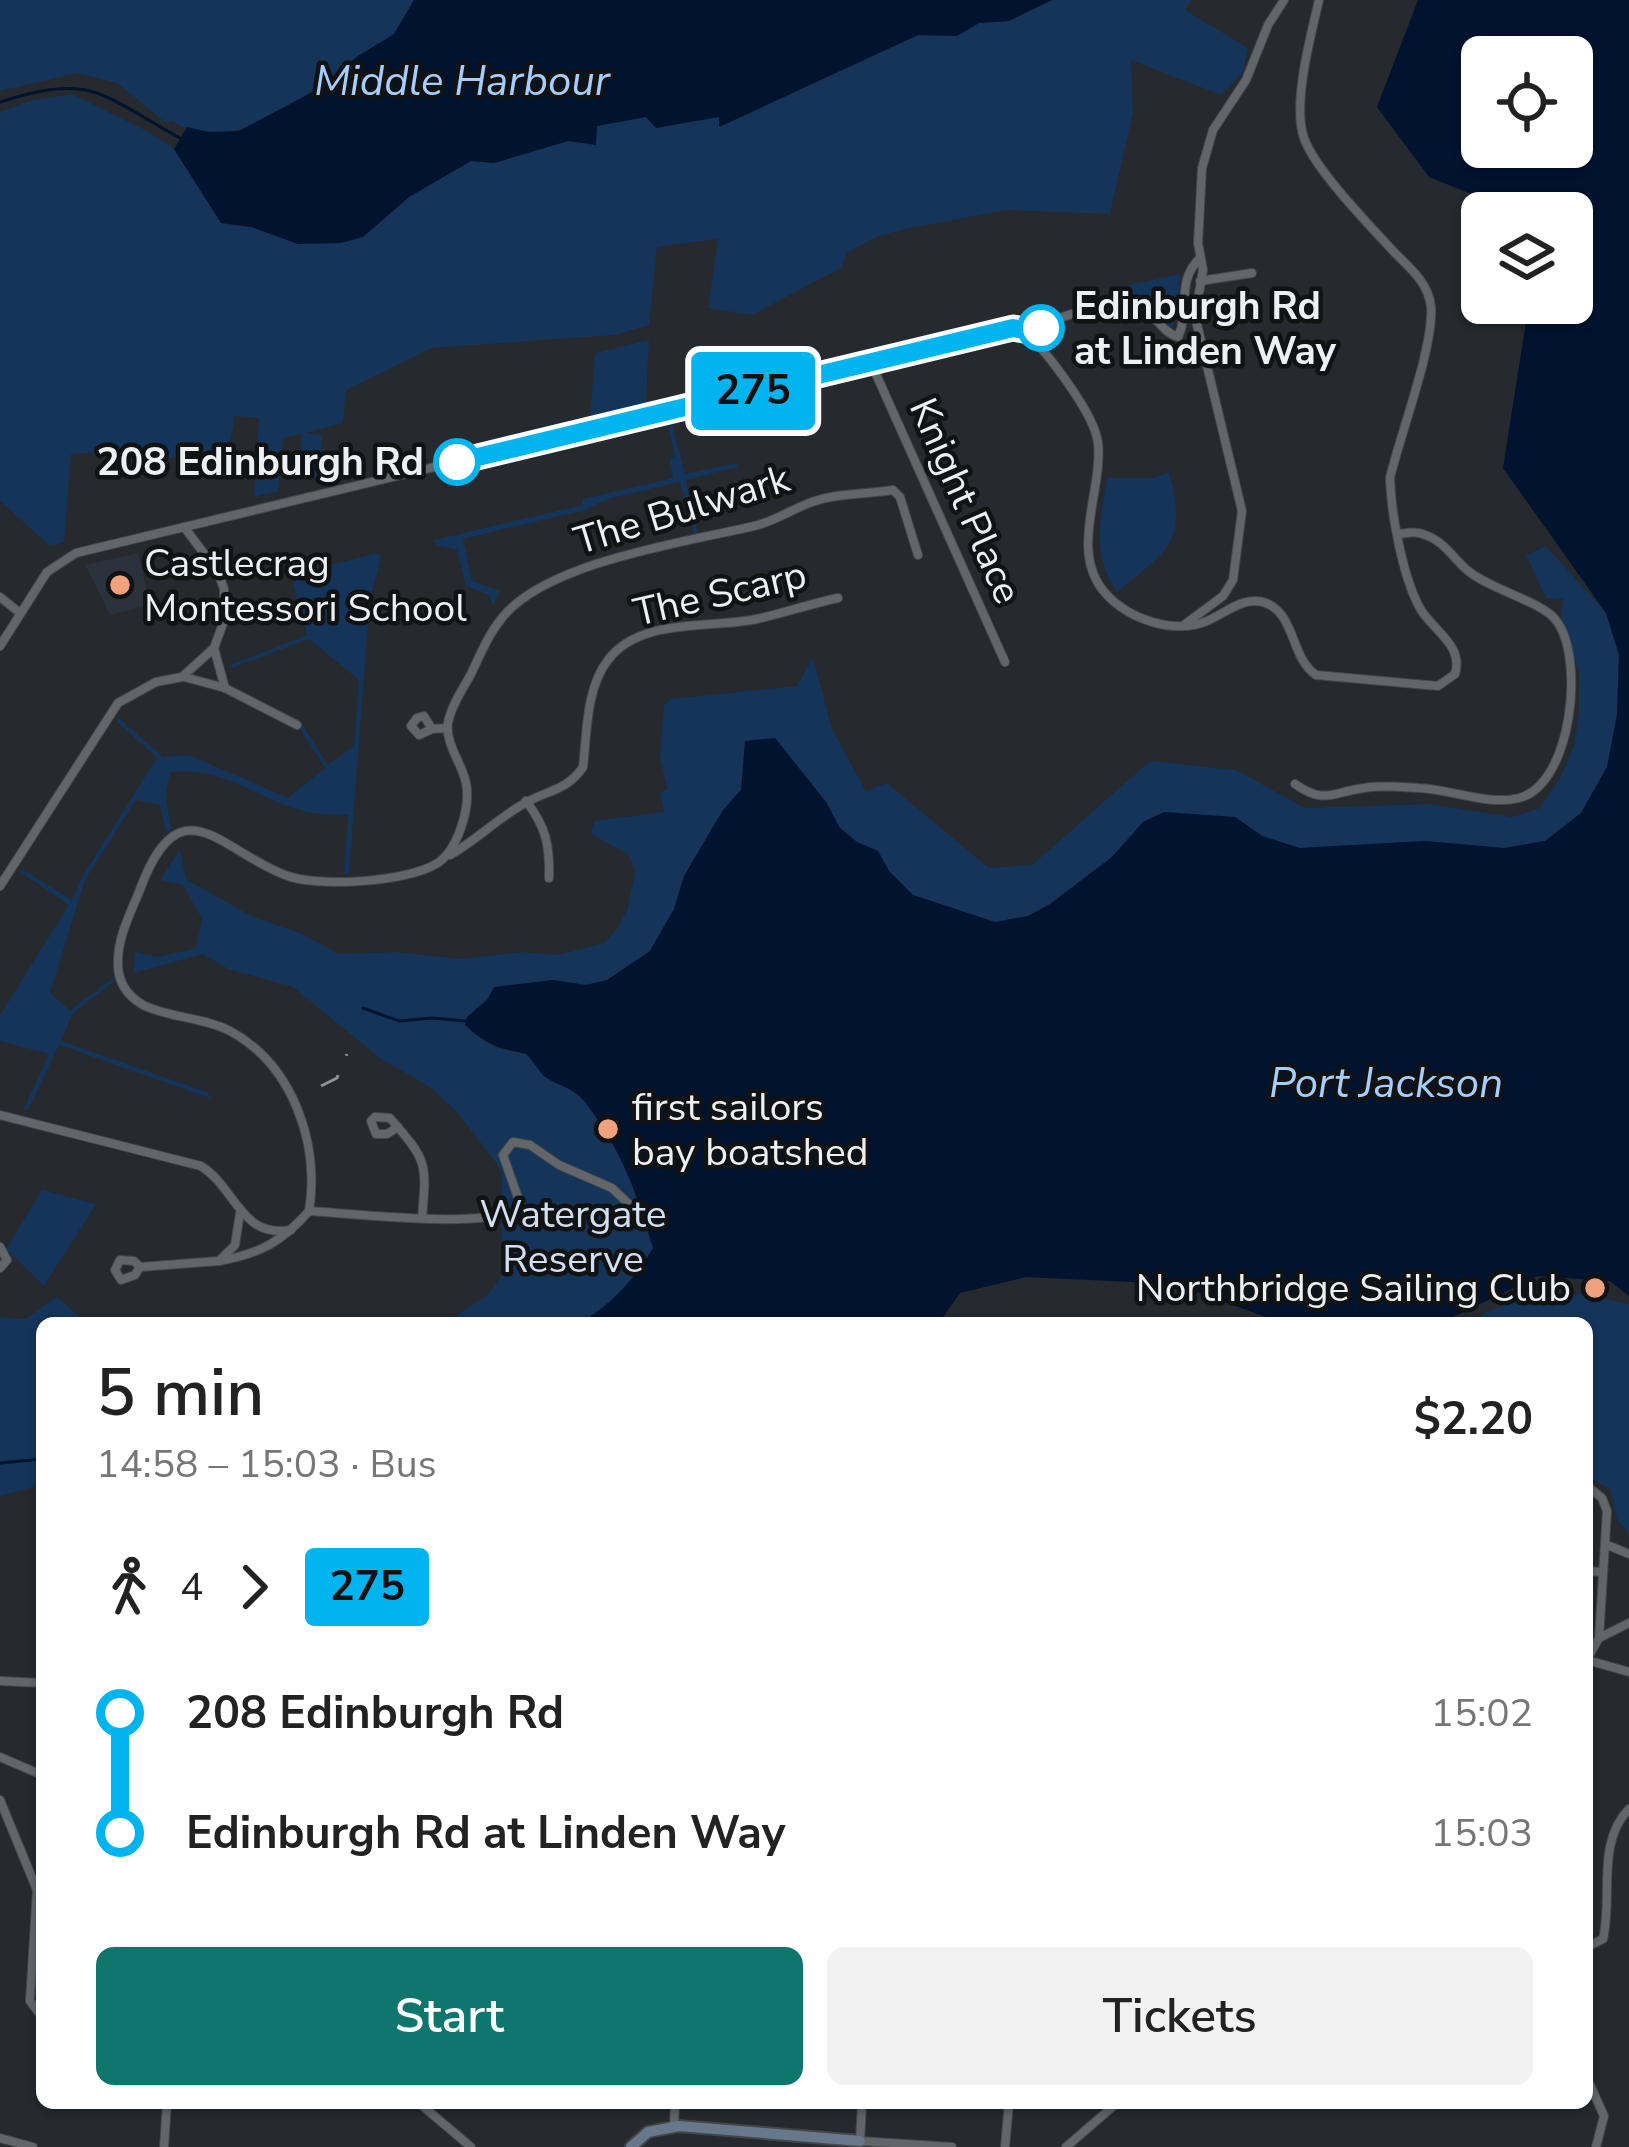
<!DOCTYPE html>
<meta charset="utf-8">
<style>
body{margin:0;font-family:"Nunito Sans",sans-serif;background:#f2f2f2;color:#222;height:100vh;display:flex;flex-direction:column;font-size:45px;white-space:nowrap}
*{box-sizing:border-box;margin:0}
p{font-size:39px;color:#767676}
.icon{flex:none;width:66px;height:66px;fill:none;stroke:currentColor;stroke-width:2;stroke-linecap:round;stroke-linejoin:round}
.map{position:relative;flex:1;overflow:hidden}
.drawer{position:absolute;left:36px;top:1317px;width:1557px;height:792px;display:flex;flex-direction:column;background:#fff;border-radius:18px;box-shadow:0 3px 9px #0004}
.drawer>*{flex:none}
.badge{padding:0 24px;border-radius:9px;font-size:42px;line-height:78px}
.controls{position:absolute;left:1461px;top:36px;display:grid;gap:24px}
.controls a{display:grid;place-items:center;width:132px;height:132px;border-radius:18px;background:#fff;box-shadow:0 3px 9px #0004;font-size:60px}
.map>.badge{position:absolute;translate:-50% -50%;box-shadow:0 0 0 6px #fff}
.legs{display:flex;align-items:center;gap:18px;height:132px;padding:0 60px;font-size:39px}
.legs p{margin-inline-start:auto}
.summary{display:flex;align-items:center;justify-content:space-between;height:204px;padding:0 60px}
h1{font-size:66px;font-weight:600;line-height:90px}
.primary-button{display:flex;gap:24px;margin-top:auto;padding:24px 60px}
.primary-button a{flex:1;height:138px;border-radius:18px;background:#0f766e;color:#fff;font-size:48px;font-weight:600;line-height:138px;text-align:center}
.primary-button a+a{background:#f2f2f2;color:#222}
ul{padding:0 60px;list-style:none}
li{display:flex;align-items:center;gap:42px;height:120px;font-size:45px}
li i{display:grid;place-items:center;width:18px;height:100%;margin:0 15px;background:currentColor}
li i::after{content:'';width:30px;height:30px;margin:-15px;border:9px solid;border-radius:50%;background:#fff}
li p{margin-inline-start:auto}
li:first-child i{background:linear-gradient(#0000 50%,currentColor 0)}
li:last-child i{background:linear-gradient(currentColor 50%,#0000 0)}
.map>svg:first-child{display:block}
.built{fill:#2b323b}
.green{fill:#143459}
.water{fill:#00132f;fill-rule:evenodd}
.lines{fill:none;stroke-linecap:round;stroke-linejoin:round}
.stream{stroke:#00132f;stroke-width:3}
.street-casing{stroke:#44474a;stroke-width:10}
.secondary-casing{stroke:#44474a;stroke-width:14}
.street{stroke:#62666a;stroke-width:8}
.secondary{stroke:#67788c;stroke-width:10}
.rail{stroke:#909296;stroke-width:3;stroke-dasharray:21 21;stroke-linecap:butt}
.line-1-casing{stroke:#fff;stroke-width:27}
.line-1{stroke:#00b5ef;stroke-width:18}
.stop-1-dot{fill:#fff;stroke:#00b5ef;stroke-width:6}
.poi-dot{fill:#f2a17e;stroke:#111214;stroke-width:4.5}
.labels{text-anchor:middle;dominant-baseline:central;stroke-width:9;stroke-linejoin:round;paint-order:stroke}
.stop-label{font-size:39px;font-weight:bold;fill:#edeff2;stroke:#111214;text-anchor:start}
.street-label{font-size:39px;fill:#edeff2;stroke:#111214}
.poi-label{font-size:39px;fill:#edeff2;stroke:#111214;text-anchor:start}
.park-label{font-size:39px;fill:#d1dff0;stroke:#111214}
.water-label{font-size:42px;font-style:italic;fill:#a5cdfe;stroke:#111214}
</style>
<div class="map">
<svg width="1629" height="2147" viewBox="0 0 1629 2147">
<rect width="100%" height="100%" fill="#26292d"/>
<polygon class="built" points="138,553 150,605 110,615 85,565"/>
<g class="green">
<path d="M 0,0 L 414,0 C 408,10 402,24 395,33 C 385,43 367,49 355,58 C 308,94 234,160 172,121 L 166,123 L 117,83 L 77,73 L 0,91 Z"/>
<polygon points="1052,0 1192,0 1185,10 1248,48 1243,72 1221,95 1131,60 1133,113 1110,214 1006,210 901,230 876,237 847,253 841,268 752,315 708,308 718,239 657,247 649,325 615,335 432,348 346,390 343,423 305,433 322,435 319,477 299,475 302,434 283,438 278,491 254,497 259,418 235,416 230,443 202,453 115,467 116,451 71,454 64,542 50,546 0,501 0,112 29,101 72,94 149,132 174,149 221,223 251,227 298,244 363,237 409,197 471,161 494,163 568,141 595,144 596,126 647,117 656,128 719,116 720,127 918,35 957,36 979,23 1010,21"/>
<polygon points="1180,274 1177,315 1172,328 1122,287"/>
<polygon points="649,340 646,403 590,416 595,353"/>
<polygon points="672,424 685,474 736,463 738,467 686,480 698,533 694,534 680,482 608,499 585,510 463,539 472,581 500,591 493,606 489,595 466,586 457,550 436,545 434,540 582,505 583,499 673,478 670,459 675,456 668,426"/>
<path d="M 1169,472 C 1188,543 1169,549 1117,592 C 1091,554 1100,521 1107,478 L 1154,478 Z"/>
<path d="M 1546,546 L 1606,613 L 1619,655 L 1617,715 L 1607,767 L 1581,813 L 1545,841 L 1504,848 L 1425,841 L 1300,848 L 1262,836 L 1235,817 L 1143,822 L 1112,857 L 1050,904 L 1028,916 L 995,922 L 913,895 L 889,871 L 878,851 L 857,842 L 840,828 L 826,802 L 775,738 L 745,764 L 741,790 L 723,810 L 684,876 L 674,909 L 650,951 L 607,980 L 586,985 L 553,980 L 487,1000 L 475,1009 L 471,1031 L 494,1047 L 526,1054 L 547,1078 L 560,1081 L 585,1101 L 619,1148 L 653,1248 C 637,1274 612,1313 580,1322 C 556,1329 476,1323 446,1323 L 487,1295 L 502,1276 L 502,1171 L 458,1113 L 430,1087 L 381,1059 L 293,987 L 228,969 L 203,954 L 134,973 L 135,952 L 158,957 L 196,948 L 202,919 L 183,885 L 160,880 L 180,849 L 186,879 L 253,917 L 300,933 L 339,954 L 396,952 L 462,959 L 522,952 L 558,955 L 604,943 L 617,929 L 628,908 L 635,871 L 628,854 L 591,834 L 594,821 L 664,812 L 660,792 L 668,789 L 660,759 L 664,705 L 671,699 L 797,686 L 813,657 L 832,729 L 866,791 L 887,783 L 989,868 L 1032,865 L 1150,761 L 1236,770 L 1305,808 L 1430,804 L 1512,817 L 1540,808 L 1560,778 L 1574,746 L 1579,714 L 1579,672 L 1561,616 L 1563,599 L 1546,598 L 1526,555 Z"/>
<path d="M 378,553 L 381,557 L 370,600 L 349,873 L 344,874 L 348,815 C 332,814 314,815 299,810 C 250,795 225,767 170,772 L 166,797 L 171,829 L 166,832 L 160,805 L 136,800 L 85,880 L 50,993 L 70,1010 L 113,978 L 114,982 L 73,1013 L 61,1041 L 207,1092 L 212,1099 L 59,1045 L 28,1110 L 24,1109 L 49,1054 L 0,1041 L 0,1015 L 69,905 L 20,872 L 22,869 L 72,900 L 82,877 L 157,758 L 116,721 L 119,718 L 163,757 L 189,755 L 288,798 L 325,768 L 297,724 L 301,722 L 328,765 L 354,746 L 359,680 L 309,639 L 232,668 L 230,665 L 307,635 L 293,585 L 298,573 Z"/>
<polygon points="42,1190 96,1204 44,1286 6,1249"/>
<polygon points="1542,1290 1563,1302 1578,1293 1629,1304 1629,1534 1617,1519 1610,1489 1587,1477 1587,1323 1469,1323 1489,1311"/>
<polygon points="57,1297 87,1323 42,1323 42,1485 0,1496 0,1317 25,1319"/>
</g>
<g class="water">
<polygon points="414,0 1052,0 1009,21 979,23 957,36 918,35 719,127 719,117 656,128 646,117 597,126 596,145 568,141 494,163 471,161 409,197 363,237 341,243 298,244 251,227 221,223 174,149 187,127 209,132 239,131 320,88 358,56 394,34"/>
<path d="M 1418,0 L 1629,0 L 1629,1296 L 1610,1281 L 1538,1276 L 1441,1323 L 1282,1323 L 1175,1284 L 1026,1277 L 960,1293 L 939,1323 L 579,1323 C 611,1306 634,1279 653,1248 C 637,1192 620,1147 584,1101 C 573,1087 557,1086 544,1076 C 537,1069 533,1060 526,1054 C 498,1048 487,1045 465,1025 L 467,1017 L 487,1000 L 494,987 L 553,980 L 586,985 L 607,980 L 650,951 L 674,909 L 684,876 L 723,810 L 741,790 L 745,741 L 775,738 L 826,802 L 840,828 L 857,842 L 878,851 L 889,871 L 913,895 L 995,922 L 1028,916 L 1050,904 L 1112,857 L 1143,822 L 1164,812 L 1235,817 L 1262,836 L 1300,848 L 1425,841 L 1504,848 L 1545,841 L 1581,813 L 1607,767 L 1617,715 L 1619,655 L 1606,613 L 1503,468 L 1529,303 L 1572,303 L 1572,213 L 1503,213 L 1494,203 L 1429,177 L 1377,107 ZM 1482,57 L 1572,57 L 1572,147 L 1482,147 Z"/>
</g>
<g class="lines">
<g class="stream">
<path d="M 0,102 C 93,72 101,95 180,138"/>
<polyline points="363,1008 399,1021 432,1018 466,1021"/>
<polyline points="0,1463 42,1459"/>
</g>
<defs>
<g id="street">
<polyline points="1200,281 1252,273"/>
<path d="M 1024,330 C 1046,351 1095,414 1098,443 C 1103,492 1068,552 1106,594 C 1129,619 1174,635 1207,621 C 1226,613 1244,595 1266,603 C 1296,615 1290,657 1316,675 L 1438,686 L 1455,674 C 1464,646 1434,631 1421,610 C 1403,579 1391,514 1390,478 C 1400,435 1434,346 1431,307 C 1429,284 1411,269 1396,254 C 1372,228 1315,170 1304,138 C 1292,104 1311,35 1319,0"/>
<polyline points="871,363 1005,662"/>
<polyline points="184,527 218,572 224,589 224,621 214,648 225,688 297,725"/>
<polyline points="0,597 20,613"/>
<polyline points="1184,625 1223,596 1233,580 1242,511 1195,316 1203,270 1198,243 1202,168 1213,130 1246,80 1268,25 1284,0"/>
<path d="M 0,646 L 47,572 L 76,553 L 1013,328 C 1037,332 1102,296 1134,304 C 1153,308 1160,332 1178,337 C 1191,310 1175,282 1200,258"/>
<polyline points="184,677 225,688"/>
<polyline points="432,729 424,716 417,718 411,726 419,735 432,729 447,728"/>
<path d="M 1295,784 C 1325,805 1332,792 1364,788 C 1382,785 1401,787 1419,788 C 1450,789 1489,806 1519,798 C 1572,785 1586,656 1555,619 C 1540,601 1489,589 1467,570 C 1453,558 1444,541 1425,535 C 1416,531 1408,533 1398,534"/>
<path d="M 526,801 C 546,827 550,845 549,878"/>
<path d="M 450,855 C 475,841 495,821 520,806 C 542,791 567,792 583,767 C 587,733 586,688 608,660 C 640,617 710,629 757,619 C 784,613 810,604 838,598"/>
<polyline points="0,886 118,703 156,682 182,677 214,648"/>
<path d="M 0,1115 L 201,1166 C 236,1188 241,1239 291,1230"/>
<path d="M 398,1127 L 387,1134 L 376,1134 L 371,1121 L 375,1117 L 390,1118 C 427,1161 427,1161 422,1218"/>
<path d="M 309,1211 C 348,1213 499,1231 521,1206 L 503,1155 L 513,1142 L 530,1145 L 559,1165 L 612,1188 L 640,1215"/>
<polyline points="0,1247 7,1260 0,1268"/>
<path d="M 219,1261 C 259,1254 282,1242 309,1211 C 320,1144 293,1065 230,1031 C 203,1017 169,1018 143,1005 C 126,995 117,981 118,961 C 118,937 130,914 139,892 C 180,780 219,850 285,875 C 317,888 406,882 436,864 C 457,852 471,808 466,783 C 462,763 445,744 448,723 C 451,706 463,689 471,674 C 480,655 488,635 502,618 C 546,562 686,542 754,526 C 776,521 792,509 812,502 C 838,493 867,494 893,490 L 900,497 L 918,555"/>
<polyline points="140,1267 134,1261 120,1260 115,1270 121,1280 135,1275 140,1267 219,1261 235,1245 240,1213"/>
<polyline points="1587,1486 1602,1498 1607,1511 1599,1638 1587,1659"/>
<polyline points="1605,1544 1629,1554"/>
<polyline points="1587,1571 1602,1572"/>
<polyline points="1599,1638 1629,1623"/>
<polyline points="1587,1660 1629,1672"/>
<polyline points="0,1681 42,1683"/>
<polyline points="0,1757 42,1775"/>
<polyline points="0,1800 37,1890 30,2001 42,2017"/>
<path d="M 1587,1947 L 1603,1939 C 1613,1897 1596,1842 1629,1809"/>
<polyline points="1587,2078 1604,2116 1596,2147"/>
<polyline points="419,2103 471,2147"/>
<polyline points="862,2103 860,2141 952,2147"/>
<polyline points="674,2126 675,2103"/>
<polyline points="0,2138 33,2147"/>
<polyline points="164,2147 167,2103"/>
<polyline points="1005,2147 1009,2103"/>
<polyline points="1066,2147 1117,2103"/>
</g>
<polyline id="secondary" points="631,2147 648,2132 679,2126 860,2141"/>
</defs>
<use href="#street" class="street-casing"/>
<use href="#secondary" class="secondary-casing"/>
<use href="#street" class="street"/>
<use href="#secondary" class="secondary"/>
<polyline class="rail" points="321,1086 337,1078 347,1054"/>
</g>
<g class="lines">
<defs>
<polyline id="line-1" points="457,462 1013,328 1024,330 1040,322 1041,328"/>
</defs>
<use href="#line-1" class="line-1-casing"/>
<use href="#line-1" class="line-1"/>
</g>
<g class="stop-1-dot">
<circle cx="1041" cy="328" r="21"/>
<circle cx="457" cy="462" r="21"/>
</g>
<g class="poi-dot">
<circle cx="120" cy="585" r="12"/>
<circle cx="608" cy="1129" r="12"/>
<circle cx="1595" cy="1288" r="12"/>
</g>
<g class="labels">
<g class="stop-label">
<text x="1074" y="306">Edinburgh Rd<tspan x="1074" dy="45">at Linden Way</tspan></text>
<text x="424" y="462" text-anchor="end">208 Edinburgh Rd</text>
</g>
<g class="street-label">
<text transform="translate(965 501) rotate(66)">Knight Place</text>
<text transform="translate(682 510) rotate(-17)">The Bulwark</text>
<text transform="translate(720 594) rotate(-13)">The Scarp</text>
</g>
<g class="poi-label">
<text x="144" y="563">Castlecrag<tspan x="144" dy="45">Montessori School</tspan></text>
<text x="632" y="1107">first sailors<tspan x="632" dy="45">bay boatshed</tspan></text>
<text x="1571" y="1288" text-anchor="end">Northbridge Sailing Club</text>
</g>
<g class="park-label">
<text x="573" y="1214">Watergate<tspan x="573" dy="45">Reserve</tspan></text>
</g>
<g class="water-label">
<text x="462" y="81">Middle Harbour</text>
<text x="1386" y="1083">Port Jackson</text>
</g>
</g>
</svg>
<div class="controls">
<a><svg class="icon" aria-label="locate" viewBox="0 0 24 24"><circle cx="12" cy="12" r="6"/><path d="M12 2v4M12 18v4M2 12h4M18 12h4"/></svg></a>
<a><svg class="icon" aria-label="layers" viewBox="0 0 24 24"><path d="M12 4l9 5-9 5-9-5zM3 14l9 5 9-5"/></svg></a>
</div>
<b class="badge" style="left:753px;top:391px;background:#00b5ef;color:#111">275</b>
<section class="drawer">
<div class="summary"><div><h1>5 min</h1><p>14:58 – 15:03 · Bus</p></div><b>$2.20</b></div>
<div class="legs"><svg class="icon" aria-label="walk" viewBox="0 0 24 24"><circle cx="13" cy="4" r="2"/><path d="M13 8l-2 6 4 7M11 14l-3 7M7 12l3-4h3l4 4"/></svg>4<svg class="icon" aria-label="forward" viewBox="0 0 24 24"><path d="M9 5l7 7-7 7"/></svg><b class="badge" style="background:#00b5ef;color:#111">275</b></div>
<ul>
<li><i style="color:#00b5ef"></i><b>208 Edinburgh Rd</b><p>15:02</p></li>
<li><i style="color:#00b5ef"></i><b>Edinburgh Rd at Linden Way</b><p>15:03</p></li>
</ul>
<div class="primary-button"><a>Start</a><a>Tickets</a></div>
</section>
</div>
